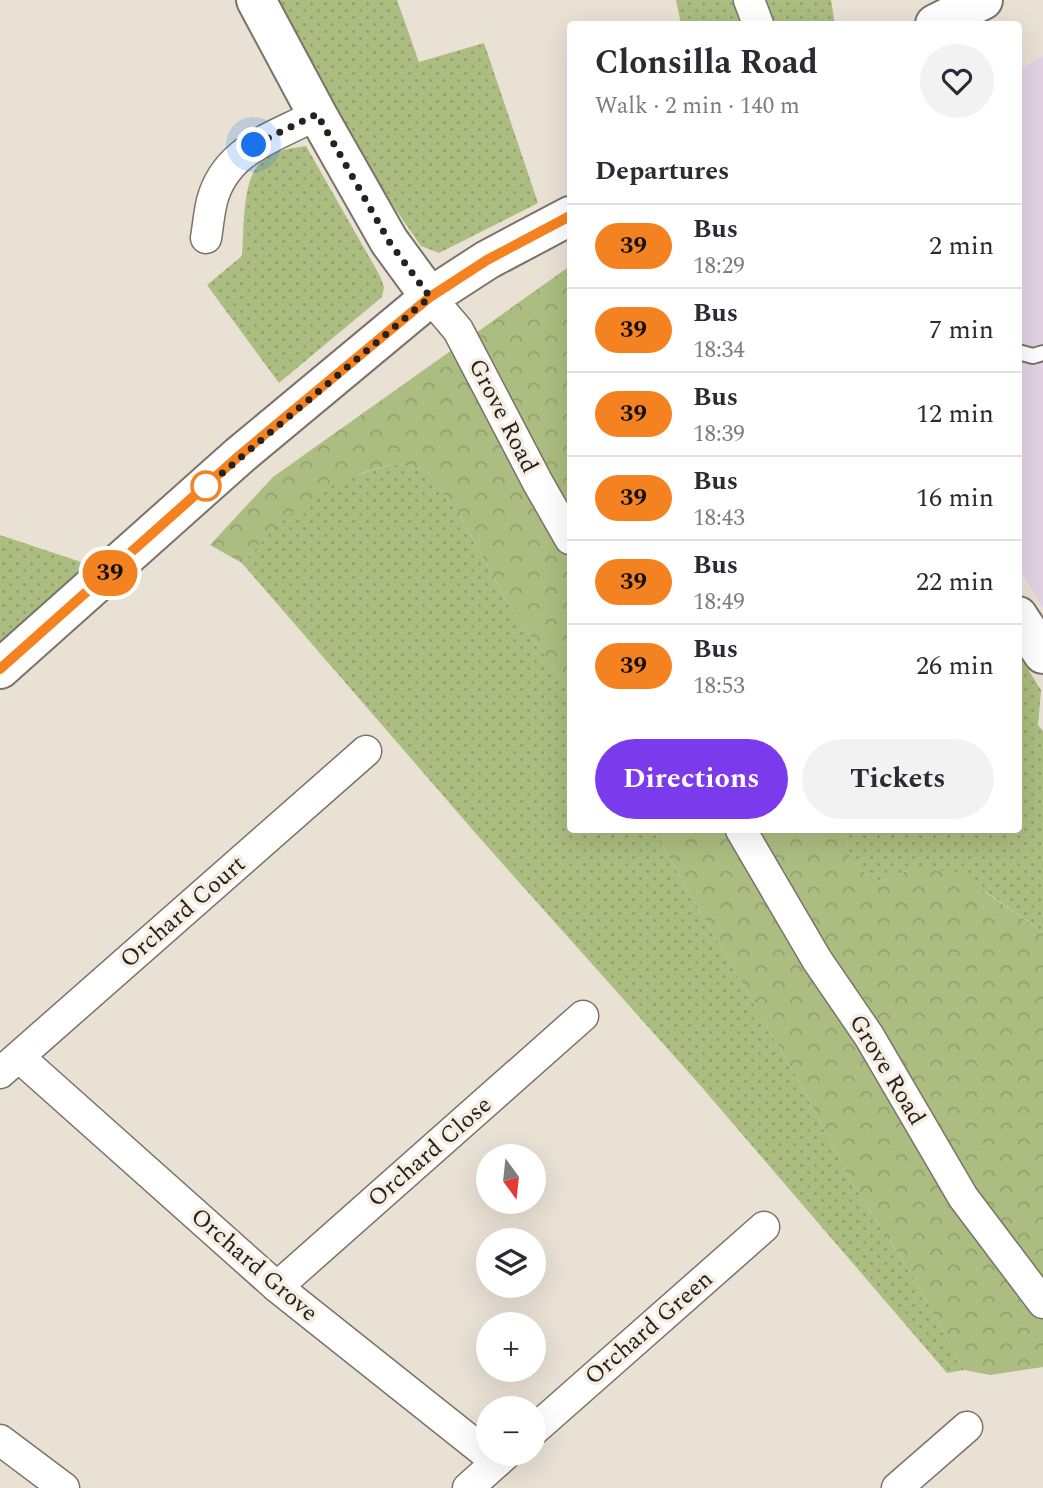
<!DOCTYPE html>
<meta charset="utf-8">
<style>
body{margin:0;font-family:Spectral,serif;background:#f2f2f3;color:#2b2b33;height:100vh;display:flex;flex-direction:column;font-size:26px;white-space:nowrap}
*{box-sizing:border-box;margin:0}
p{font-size:23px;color:#7c7c81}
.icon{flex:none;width:38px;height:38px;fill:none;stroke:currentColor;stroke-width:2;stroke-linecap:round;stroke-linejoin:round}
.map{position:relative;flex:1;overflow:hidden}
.details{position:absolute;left:567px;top:21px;width:455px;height:812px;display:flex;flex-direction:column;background:#fff;border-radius:7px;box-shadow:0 7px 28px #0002}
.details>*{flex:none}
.badge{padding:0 14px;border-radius:23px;font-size:24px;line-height:46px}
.needle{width:46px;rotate:165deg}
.controls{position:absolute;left:476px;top:1144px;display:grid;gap:14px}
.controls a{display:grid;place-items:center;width:70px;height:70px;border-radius:50%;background:#fff;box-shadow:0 7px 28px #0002;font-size:35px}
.you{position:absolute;width:35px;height:35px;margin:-18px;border:5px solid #fff;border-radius:50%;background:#1a73e8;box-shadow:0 0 0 10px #1a73e833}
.map>.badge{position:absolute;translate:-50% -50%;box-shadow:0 0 0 4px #fff}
h2{padding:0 28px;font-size:26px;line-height:63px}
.round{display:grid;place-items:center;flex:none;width:74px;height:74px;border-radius:37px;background:#f2f2f3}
.overview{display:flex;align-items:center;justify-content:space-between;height:119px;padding:0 28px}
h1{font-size:33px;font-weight:700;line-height:52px}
.primary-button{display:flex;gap:14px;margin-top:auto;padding:14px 28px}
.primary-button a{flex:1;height:80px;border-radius:42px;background:#7c3aed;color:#fff;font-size:28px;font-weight:700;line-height:80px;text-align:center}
.primary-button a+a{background:#f2f2f3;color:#2b2b33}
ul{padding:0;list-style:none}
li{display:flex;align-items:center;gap:21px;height:84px;padding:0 28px;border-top:2px solid #e1e1e2}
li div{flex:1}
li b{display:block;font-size:26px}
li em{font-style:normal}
li .badge{min-width:77px;font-weight:700;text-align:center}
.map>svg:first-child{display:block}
.industrial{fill:#e3d2e4}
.grass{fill:url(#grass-dots)}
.forest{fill:url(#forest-crowns)}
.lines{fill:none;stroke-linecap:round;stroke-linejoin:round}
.lane-casing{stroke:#7b7268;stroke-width:18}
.street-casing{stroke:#7b7268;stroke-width:33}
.secondary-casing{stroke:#7b7268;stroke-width:42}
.lane{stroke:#fff;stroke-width:14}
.street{stroke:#fff;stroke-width:30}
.secondary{stroke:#fff;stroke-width:38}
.line-casing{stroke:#fff;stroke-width:16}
.line{stroke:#f58220;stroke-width:10}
.walk{stroke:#26231f;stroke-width:7;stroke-dasharray:0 12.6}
.stop-dot{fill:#fff;stroke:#f58220;stroke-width:3.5}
.labels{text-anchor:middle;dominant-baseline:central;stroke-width:7;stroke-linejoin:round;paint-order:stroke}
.street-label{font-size:24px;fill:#26231f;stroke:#f7eee3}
</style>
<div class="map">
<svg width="1043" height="1488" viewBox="0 0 1043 1488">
<defs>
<pattern id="grass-dots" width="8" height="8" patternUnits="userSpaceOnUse" patternTransform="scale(1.75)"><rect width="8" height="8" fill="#abbd80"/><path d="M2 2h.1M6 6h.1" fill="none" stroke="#93a26e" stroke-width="1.8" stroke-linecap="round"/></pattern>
<pattern id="forest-crowns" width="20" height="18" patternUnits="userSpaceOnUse" patternTransform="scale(1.75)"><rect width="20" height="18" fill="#abbd80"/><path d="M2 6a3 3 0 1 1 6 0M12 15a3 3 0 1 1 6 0" fill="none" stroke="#93a26e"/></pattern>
</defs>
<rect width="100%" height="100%" fill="#eae1d5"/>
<polygon class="industrial" points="1043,56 1043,608 1019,568 1018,70"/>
<g class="grass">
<polygon points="276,0 397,0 419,62 484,43 538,203 439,253 421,246 347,139"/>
<polygon points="676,0 831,0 835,24 681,24"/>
<path d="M 306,146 L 380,276 L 384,287 L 382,297 L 279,383 L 207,285 L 242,256 C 245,227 240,172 268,156 C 280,149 294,148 306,146 Z"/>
<path d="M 393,464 L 426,470 L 460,516 L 507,602 L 570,692 L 570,830 L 653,830 L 801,1085 L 851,1181 L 915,1280 L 964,1370 L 947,1373 L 699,1084 L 478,836 L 242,563 C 265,539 292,506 322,490 C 344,478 369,471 393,464 Z"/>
<polygon points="0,535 96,567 0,649"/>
<polygon points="1019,655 1041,690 1038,725 1043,731 1043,932 986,892 911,869 882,882 852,867 844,830 1018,830"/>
</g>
<g class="forest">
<polygon points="570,266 570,692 507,602 460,516 426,470 393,464 365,472 320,491 280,523 242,563 210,545 273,477"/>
<polygon points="653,830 844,830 852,866 882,882 911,869 956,872 1043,932 1043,1367 990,1375 964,1370 915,1280 851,1181 801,1085"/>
</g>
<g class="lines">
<defs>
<polyline id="lane" points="1018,352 1033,356 1043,353"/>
<g id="street">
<polyline points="749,0 758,24"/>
<path d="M 206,238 C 208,226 209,213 212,201 C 226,148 275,138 317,114"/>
<polyline points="430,297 458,330 538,483 570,539"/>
<polyline points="741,830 817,960 869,1036 963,1197 1043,1303"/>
<polyline points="19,1057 277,1287 497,1462"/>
<polyline points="0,1073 366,751"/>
<polyline points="277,1287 583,1016"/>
<polyline points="534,1430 764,1227"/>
<polyline points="0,1440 64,1488"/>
<polyline points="468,1488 506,1454"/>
<polyline points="897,1488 967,1427"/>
</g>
<g id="secondary">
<polyline points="256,0 317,114 389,241 430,297"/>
<polyline points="935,24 983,0"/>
<polyline points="1018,616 1043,654"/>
<polyline points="0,669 240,455 430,297 487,260 570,216"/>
</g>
</defs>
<use href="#lane" class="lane-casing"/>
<use href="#street" class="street-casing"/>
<use href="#secondary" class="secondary-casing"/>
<use href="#lane" class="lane"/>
<use href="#street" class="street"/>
<use href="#secondary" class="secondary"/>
</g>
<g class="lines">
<defs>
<polyline id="line" points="0,669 240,455 430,297 487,260 570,216"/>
</defs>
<use href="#line" class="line-casing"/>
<use href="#line" class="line"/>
<polyline class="walk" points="206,486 200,492 430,297 390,243 317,114 254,145"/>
</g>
<circle class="stop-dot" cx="206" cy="486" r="14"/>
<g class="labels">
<g class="street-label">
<text transform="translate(503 416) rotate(63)">Grove Road</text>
<text transform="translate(183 912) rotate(-41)">Orchard Court</text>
<text transform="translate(887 1070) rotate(59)">Grove Road</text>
<text transform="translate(430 1152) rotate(-41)">Orchard Close</text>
<text transform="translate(254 1265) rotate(41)">Orchard Grove</text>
<text transform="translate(649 1328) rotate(-41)">Orchard Green</text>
</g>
</g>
</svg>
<div class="controls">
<a><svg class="needle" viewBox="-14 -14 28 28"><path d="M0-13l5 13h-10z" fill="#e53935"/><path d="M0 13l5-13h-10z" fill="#7c7c81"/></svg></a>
<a><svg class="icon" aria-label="layers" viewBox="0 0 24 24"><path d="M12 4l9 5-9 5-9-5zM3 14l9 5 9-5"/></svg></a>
<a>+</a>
<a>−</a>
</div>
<div class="you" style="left:254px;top:145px"></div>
<b class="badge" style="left:110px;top:573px;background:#f58220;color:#111">39</b>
<section class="details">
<div class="overview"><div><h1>Clonsilla Road</h1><p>Walk · 2 min · 140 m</p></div><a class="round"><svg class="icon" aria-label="heart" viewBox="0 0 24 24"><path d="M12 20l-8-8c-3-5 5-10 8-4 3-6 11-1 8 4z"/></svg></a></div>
<h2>Departures</h2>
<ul>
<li><span class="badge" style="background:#f58220;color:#111">39</span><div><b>Bus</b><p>18:29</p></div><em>2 min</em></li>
<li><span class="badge" style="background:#f58220;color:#111">39</span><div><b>Bus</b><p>18:34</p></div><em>7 min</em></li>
<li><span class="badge" style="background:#f58220;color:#111">39</span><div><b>Bus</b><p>18:39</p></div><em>12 min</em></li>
<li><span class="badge" style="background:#f58220;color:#111">39</span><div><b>Bus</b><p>18:43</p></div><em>16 min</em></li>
<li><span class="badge" style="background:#f58220;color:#111">39</span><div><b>Bus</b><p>18:49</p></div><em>22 min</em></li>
<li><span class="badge" style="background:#f58220;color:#111">39</span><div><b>Bus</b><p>18:53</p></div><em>26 min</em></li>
</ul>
<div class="primary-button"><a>Directions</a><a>Tickets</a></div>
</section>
</div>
